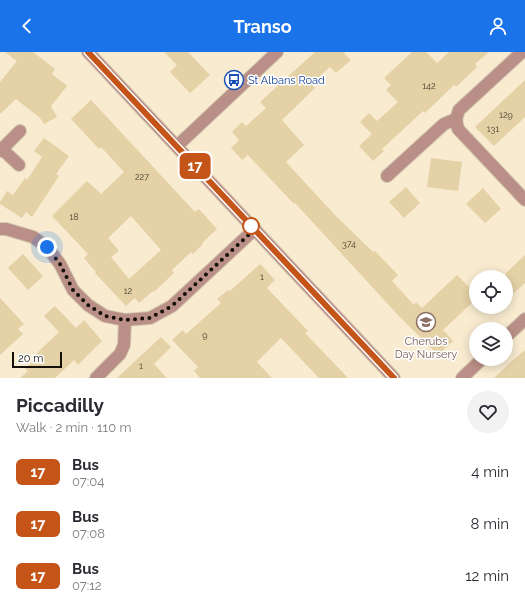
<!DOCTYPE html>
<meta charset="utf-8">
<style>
body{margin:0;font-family:Raleway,sans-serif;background:#f2f2f3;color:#2b2b33;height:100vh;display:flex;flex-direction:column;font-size:15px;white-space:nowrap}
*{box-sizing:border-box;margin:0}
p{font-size:13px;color:#7c7c81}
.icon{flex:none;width:22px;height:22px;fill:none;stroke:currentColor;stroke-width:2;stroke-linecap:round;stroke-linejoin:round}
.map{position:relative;height:326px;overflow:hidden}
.details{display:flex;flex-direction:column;background:#fff;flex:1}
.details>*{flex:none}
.badge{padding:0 8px;border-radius:6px;font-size:14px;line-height:26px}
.buttons{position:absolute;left:469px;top:218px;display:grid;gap:8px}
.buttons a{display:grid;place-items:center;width:44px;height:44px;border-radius:50%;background:#fff;box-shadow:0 2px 10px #0003;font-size:20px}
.scale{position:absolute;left:12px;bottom:10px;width:50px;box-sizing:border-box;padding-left:4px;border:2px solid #151108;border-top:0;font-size:11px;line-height:14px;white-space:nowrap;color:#151108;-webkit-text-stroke:3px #fff;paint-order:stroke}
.you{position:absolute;width:20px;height:20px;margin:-10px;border:3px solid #fff;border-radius:50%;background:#1a73e8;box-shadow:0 0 0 6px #1a73e833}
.map>.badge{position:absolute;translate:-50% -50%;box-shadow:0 0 0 2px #fff}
.round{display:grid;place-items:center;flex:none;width:42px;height:42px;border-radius:21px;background:#f2f2f3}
.overview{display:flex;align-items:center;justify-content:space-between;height:68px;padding:0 16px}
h1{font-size:19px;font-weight:700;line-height:30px}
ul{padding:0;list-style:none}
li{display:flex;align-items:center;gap:12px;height:52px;padding:0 16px}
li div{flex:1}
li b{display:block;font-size:15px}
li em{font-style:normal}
li .badge{min-width:44px;font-weight:700;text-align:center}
header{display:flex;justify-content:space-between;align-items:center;height:52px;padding:0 16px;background:#1a73e8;color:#fff;font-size:18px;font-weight:700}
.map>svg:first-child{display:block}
.building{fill:#e4d1a6;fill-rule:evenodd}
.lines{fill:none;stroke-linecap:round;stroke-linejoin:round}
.minor-casing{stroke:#d4c8b0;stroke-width:14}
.minor{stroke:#ba8f87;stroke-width:12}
.line-casing{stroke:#fff;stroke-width:9}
.line{stroke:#c45417;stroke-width:6}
.walk{stroke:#151108;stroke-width:4;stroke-dasharray:0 7.2}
.stop-dot{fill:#fff;stroke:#c45417;stroke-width:2}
.labels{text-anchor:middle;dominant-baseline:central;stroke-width:3;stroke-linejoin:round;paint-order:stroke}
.number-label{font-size:9px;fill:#494130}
.transit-label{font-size:11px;fill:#164399;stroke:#fff;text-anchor:start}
.education-label{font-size:11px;fill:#785e54;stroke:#fff}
</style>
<header><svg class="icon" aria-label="back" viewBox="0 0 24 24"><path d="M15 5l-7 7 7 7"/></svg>Transo<svg class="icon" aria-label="person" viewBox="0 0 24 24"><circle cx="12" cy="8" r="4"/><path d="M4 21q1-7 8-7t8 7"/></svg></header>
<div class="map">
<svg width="525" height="326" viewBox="0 0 525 326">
<rect width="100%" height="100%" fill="#f8ebd0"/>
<g class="building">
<polygon points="5,0 33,0 55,17 52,22 67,34 51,54 57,65 44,72 40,66 16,47 0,62 0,30 17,9"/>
<polygon points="164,0 188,0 210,23 190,41 170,20 177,13"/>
<polygon points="315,0 346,0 344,1 351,8 336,21 330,15 311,32 315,36 282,68 304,93 286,110 335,163 373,200 375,199 398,223 392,229 414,253 416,250 422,256 457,223 476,242 476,247 443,278 453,289 438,303 397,262 295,151 294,152 248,103 242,108 231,96 239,88 232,80 242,70 246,74 266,56 260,50"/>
<polygon points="412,0 426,0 437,11 449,0 489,0 475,12 477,15 456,35 454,33 425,61 423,59 382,97 384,99 373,109 359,94 372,82 360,70 369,61 377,69 398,50 386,38 391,33 384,26"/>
<polygon points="525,28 525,65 494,94 475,75"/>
<path d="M 91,48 L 195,160 L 199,157 L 217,177 L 202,191 L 203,192 L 193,202 L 191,200 L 172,218 L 174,221 L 154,240 L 153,239 L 139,251 L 135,246 L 126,254 L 95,221 L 96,220 L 84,206 L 88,202 L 52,164 L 87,129 L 101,142 L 124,120 L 101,95 L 99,97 L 71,67 ZM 131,164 L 161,198 L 129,227 L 111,205 L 119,199 L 108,186 Z"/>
<polygon points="44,86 69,104 56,122 59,124 32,165 26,160 22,166 0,152 0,150 7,139 13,143 25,126 27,128 42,105 34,99"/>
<polygon points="431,106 462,110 458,139 427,135"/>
<polygon points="406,135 420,151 404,166 389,150"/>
<polygon points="483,136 501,157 485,171 466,152"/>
<polygon points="23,202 43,224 28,238 8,216"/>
<polygon points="525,203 525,231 506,248 506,221"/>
<polygon points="260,212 275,228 267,236 308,279 305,281 348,326 319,326 281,286 257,310 272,326 200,326 194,319 198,315 172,288 183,278 186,282 221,251 217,247 228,238 230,239"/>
<polygon points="0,246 24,272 18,277 23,282 0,303"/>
<polygon points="55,254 76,276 84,268 102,289 78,313 74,308 55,326 20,326 28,319 25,317 36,306 34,304 59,280 44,264"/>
<polygon points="161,285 171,295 154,312 167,326 117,326"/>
<polygon points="525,298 525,326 494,326 513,308"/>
</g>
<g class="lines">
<defs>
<g id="minor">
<polyline points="88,0 394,326"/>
<polyline points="456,67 458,77 525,148"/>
<polyline points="456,67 459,58 522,0"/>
<polyline points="177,94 277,0"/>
<polyline points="2,97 19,113"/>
<polyline points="0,99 20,79"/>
<polyline points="387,124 444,72 456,67"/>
<polyline points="0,177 6,177 33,185 47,195 60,212 73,238 88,253 105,264 125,268 150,266 172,254 255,177"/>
<polyline points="506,285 525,267"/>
<polyline points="96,326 120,302 124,293 125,268"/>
<polyline points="462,326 482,307"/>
</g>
</defs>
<use href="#minor" class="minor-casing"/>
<use href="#minor" class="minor"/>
</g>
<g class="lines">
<defs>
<polyline id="line" points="88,0 394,326"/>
</defs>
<use href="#line" class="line-casing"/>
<use href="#line" class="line"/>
<polyline class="walk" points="47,195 60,212 73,238 88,253 105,264 125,268 150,266 172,254 255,177 251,174"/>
</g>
<defs>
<symbol id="bus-ring" viewBox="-11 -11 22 22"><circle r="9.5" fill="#fff" stroke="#1a4fb4" stroke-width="1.5"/><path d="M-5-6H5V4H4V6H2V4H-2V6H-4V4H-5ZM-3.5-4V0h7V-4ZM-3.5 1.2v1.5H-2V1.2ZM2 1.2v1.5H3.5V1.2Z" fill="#1a4fb4"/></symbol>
<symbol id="school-ring" viewBox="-11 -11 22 22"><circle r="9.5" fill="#fff" stroke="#8d6e63" stroke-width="1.5"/><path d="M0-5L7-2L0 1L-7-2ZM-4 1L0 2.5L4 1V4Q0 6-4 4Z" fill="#8d6e63"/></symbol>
</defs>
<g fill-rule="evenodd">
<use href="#bus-ring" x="223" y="17" width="22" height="22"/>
<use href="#school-ring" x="415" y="259" width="22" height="22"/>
</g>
<circle class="stop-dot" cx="251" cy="174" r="8"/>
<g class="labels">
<g class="number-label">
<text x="429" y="34">142</text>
<text x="506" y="63">129</text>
<text x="493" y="77">131</text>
<text x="142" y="125">227</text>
<text x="74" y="165">18</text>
<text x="349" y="192">374</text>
<text x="262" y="225">1</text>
<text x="128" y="239">12</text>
<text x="205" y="283">9</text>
<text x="141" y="314">1</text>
</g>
<g class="transit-label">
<text x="248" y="28">St Albans Road</text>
</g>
<g class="education-label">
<text x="426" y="289">Cherubs<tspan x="426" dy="13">Day Nursery</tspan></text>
</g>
</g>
</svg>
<div class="buttons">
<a><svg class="icon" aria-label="locate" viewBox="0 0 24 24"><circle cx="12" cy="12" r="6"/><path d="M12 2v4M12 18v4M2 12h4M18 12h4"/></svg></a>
<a><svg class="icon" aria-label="layers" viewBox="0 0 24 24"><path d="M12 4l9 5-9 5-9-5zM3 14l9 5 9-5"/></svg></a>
</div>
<div class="scale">20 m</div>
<div class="you" style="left:47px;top:195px"></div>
<b class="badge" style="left:195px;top:114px;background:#c45417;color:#fff">17</b>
</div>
<section class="details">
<div class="overview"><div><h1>Piccadilly</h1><p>Walk · 2 min · 110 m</p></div><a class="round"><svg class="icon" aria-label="heart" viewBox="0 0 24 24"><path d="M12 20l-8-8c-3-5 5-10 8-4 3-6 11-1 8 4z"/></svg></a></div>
<ul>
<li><span class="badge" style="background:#c45417;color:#fff">17</span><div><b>Bus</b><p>07:04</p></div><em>4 min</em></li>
<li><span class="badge" style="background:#c45417;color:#fff">17</span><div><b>Bus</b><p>07:08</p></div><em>8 min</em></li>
<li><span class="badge" style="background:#c45417;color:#fff">17</span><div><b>Bus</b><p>07:12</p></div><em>12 min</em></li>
</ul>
</section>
